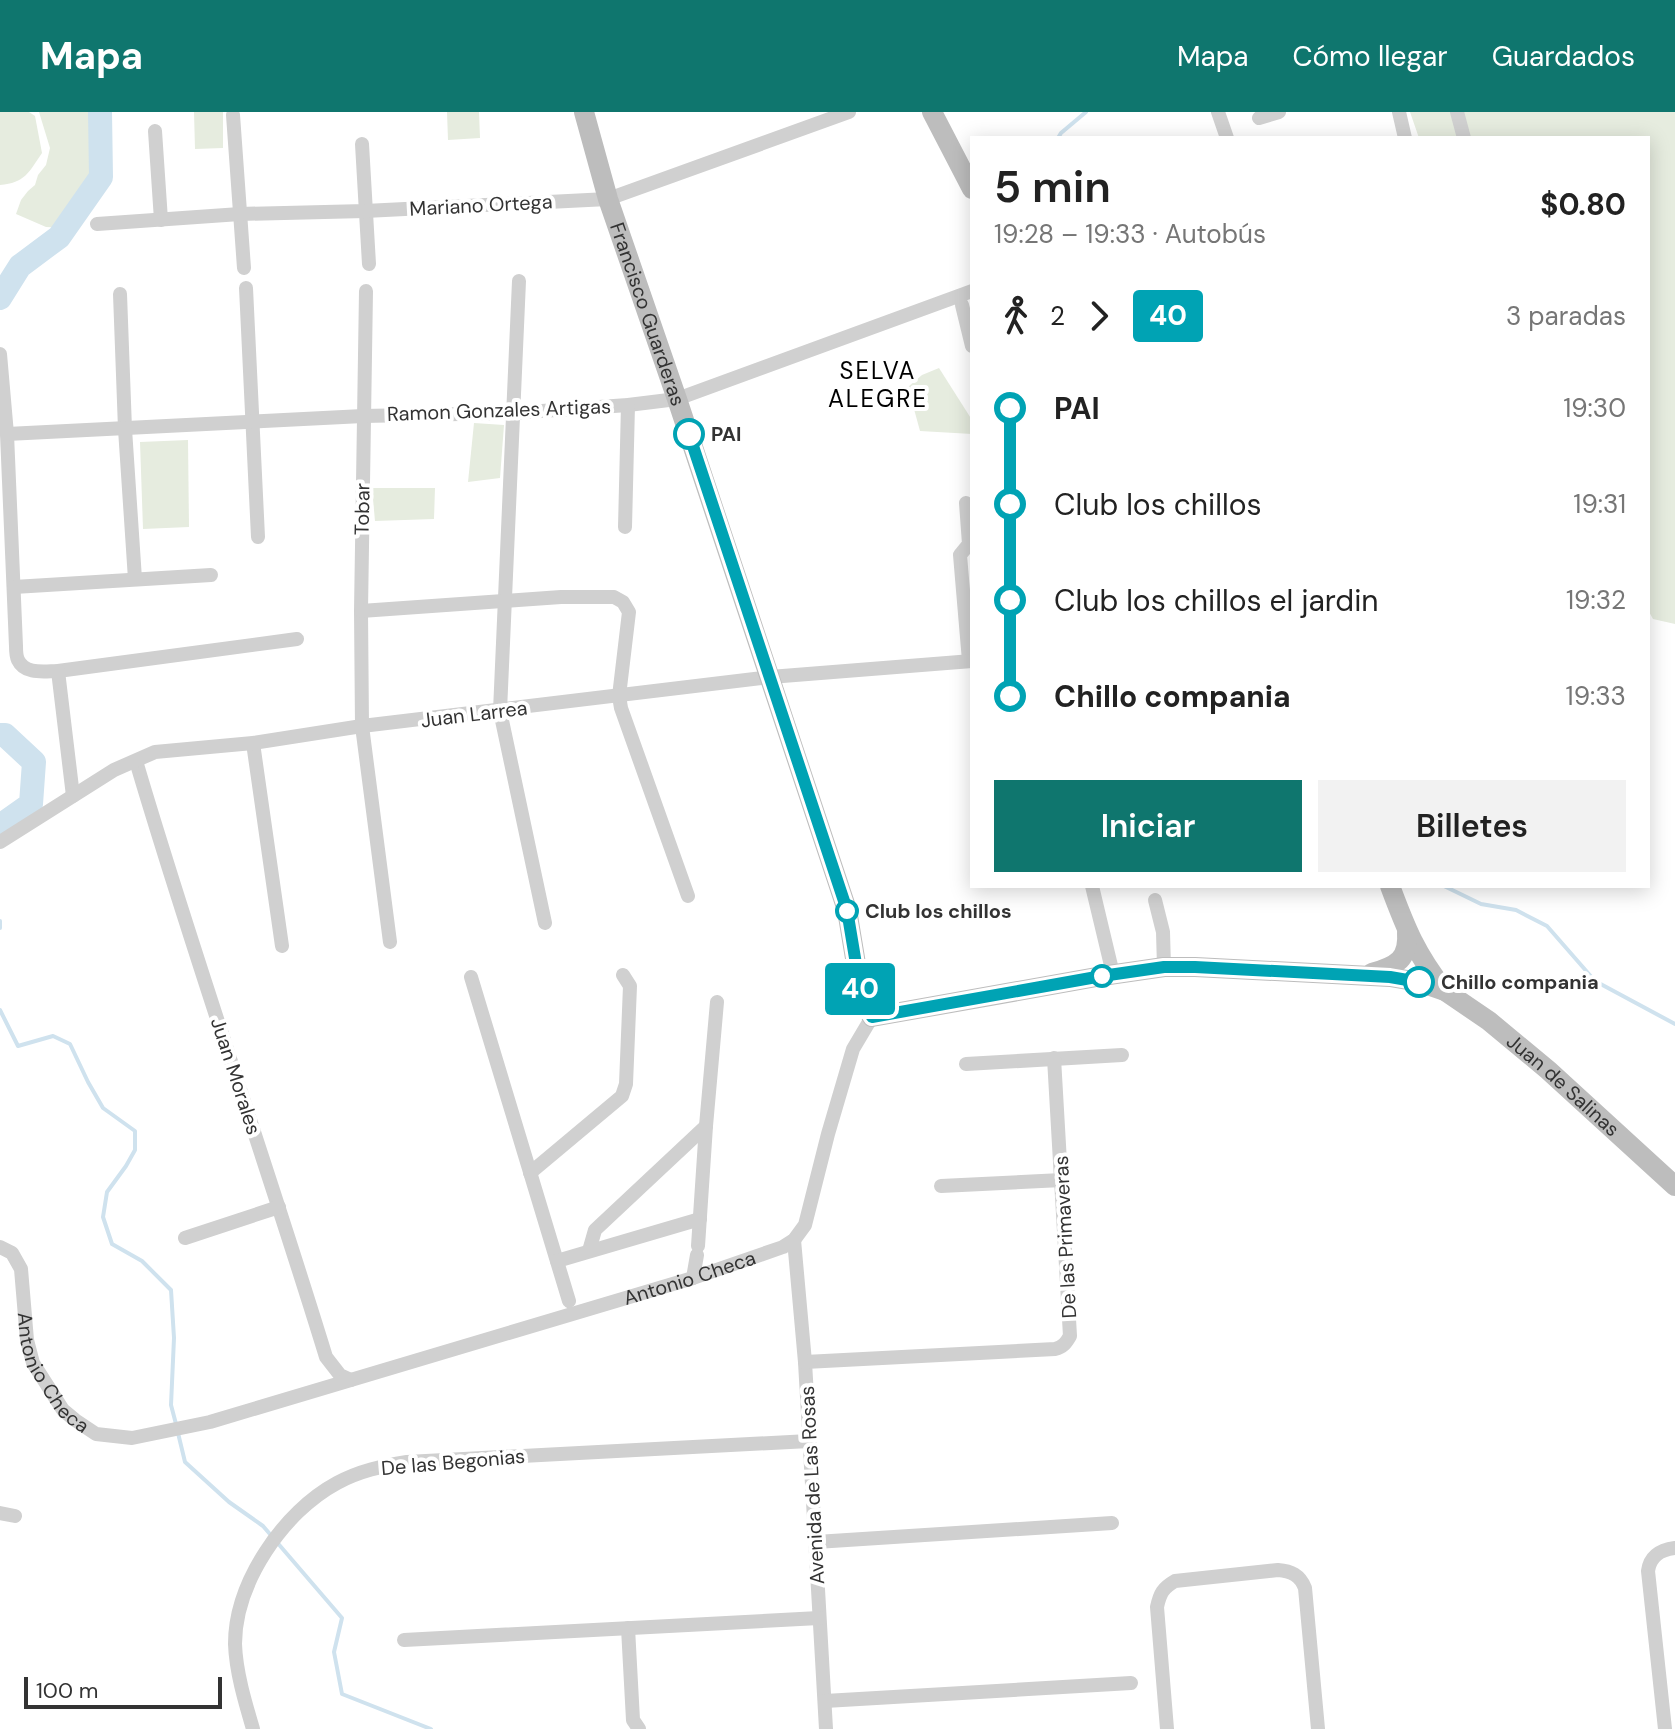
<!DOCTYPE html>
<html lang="es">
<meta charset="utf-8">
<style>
body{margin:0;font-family:"DM Sans",sans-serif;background:#f2f2f2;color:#222;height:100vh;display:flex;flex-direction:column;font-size:30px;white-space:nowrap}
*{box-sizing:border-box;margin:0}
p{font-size:26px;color:#767676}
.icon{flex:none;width:44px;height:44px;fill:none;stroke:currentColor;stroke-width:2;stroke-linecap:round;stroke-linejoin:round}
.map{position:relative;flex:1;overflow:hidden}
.sheet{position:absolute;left:970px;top:24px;width:680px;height:752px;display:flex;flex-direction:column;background:#fff;border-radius:0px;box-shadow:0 4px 20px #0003}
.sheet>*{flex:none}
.badge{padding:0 16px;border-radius:6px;font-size:28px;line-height:52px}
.scale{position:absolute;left:24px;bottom:20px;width:198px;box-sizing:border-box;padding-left:8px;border:4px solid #333;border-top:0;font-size:22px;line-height:28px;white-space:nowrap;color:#333;-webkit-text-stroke:6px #fff;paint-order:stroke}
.map>.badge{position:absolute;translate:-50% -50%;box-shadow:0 0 0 4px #fff}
.legs{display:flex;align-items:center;gap:12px;height:88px;padding:0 24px;font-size:26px}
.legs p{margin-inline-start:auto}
.summary{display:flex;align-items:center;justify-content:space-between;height:136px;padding:0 24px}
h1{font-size:44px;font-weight:600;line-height:60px}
.cta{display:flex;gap:16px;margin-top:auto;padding:16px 24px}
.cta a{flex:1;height:92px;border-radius:0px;background:#0f766e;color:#fff;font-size:32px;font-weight:600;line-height:92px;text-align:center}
.cta a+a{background:#f2f2f2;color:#222}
ul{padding:0 24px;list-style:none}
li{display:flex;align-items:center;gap:28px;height:96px;font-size:30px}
li i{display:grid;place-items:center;width:12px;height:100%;margin:0 10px;background:currentColor}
li i::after{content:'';width:20px;height:20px;margin:-10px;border:6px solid;border-radius:50%;background:#fff}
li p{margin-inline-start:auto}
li:first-child i{background:linear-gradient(#0000 50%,currentColor 0)}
li:last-child i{background:linear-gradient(currentColor 50%,#0000 0)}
header{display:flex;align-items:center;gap:48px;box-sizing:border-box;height:112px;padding:0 40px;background:#0f766e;color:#fff}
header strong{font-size:38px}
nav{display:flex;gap:44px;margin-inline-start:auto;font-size:28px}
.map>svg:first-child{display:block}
.green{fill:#e6ecdf}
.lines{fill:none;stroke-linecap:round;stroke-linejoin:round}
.stream{stroke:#cfe2ee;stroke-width:4}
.river{stroke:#cfe2ee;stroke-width:24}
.street{stroke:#d0d0d0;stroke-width:14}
.secondary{stroke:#bdbdbd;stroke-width:20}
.line-1-casing{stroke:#fff;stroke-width:18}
.line-1{stroke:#00a3b4;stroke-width:12}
.stop-1-dot{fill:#fff;stroke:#00a3b4;stroke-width:4}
.labels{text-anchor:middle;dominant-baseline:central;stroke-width:8;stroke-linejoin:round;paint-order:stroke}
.street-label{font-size:20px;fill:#333;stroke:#fff}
.stop-label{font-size:20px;font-weight:bold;fill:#333;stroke:#fff;text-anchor:start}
.quarter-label{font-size:24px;letter-spacing:2px;fill:#000;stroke:#fff}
</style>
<header>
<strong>Mapa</strong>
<nav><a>Mapa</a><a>Cómo llegar</a><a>Guardados</a></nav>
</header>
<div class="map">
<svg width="1675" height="1617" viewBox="0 0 1675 1617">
<rect width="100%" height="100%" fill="#fff"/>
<g class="green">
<path d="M 0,0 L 29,0 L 35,4 L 42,41 C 29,60 25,71 0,73 Z"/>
<polygon points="39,0 90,0 93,6 92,64 65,116 46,115 16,102 21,88 28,79 35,73 38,63 46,53 50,36"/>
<polygon points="194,0 223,0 223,36 195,37"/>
<polygon points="447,0 479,0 480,26 448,28"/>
<polygon points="1410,0 1675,0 1675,512 1653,507 1648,498 1648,26 1419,26"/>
<polygon points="939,256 972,308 972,322 920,319 908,275 922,263"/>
<polygon points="474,311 504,313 500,366 468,370"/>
<polygon points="188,328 189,415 143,417 140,330"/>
<polygon points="372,376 435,376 434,407 375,409"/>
</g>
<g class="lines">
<g class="stream">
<polyline points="1058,26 1061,21 1086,0"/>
<polyline points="1444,774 1481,792 1516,798 1547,814 1595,869 1675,912"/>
<polyline points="0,809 0,816"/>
<polyline points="0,898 18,934 53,924 70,932 88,970 103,996 135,1019 135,1038 126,1054 107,1080 103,1105 112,1132 142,1149 171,1178 174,1226 171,1293 176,1312"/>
<polyline points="178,1321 185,1350 229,1390 263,1414 342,1506 334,1540 342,1582 431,1617"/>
</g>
<g class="river">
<polyline points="0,186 20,154 59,125 101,65 100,0"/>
<polyline points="0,623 5,623 34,650 31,692 0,714"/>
</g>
<g class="street">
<polyline points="1218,0 1227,26"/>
<polyline points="1399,0 1405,26"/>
<polyline points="1457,0 1464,26"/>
<polyline points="233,3 244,156"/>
<polyline points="1259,6 1279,0"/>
<polyline points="155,19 161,108"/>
<polyline points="362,32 369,152"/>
<polyline points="97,112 240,102 365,99 608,87 849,0"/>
<polyline points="519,169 500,599 545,811"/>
<polyline points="246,176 258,425"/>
<polyline points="366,179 361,499 362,614 390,830"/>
<polyline points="120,182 125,317 135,467"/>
<polyline points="962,193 972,234"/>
<path d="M 0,242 L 7,322 L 16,534 C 16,539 16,544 18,548 C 25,563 45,559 58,559 L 297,527"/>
<polyline points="7,322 363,304 513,301 628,293 677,287 972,179"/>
<polyline points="966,391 969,432 960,443 969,549"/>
<polyline points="625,415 628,293"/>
<polyline points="14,475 211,463"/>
<polyline points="361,499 561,485 614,485 623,490 629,500 619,584 621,596 688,784"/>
<polyline points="58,559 73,684"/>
<polyline points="253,631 282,834"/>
<path d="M 136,649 C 195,849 265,1046 326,1245 L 340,1263 L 351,1268"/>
<polyline points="0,730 114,658 155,640 253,631 362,614 770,565 972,549"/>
<polyline points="1092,774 1113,862"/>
<polyline points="1155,788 1163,820 1164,855"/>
<polyline points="471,865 569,1189"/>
<polyline points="966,952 1122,943"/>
<polyline points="530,1061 622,984 626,972 630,874 623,863"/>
<polyline points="941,1074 1062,1068"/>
<polyline points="185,1126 279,1095"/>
<polyline points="794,1128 805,1250 826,1617"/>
<polyline points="698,1134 706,1014 717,890"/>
<path id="s1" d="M 0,1135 L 12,1141 L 21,1157 L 27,1228 L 33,1251 L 63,1298 L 75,1308 L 96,1322 L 132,1326 L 210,1310 L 693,1166 L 783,1135 L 794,1128 L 805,1113 L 828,1022 L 853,937 L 872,905"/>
<polyline points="589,1139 595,1118 706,1014"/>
<polyline points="557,1149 700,1107"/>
<polyline points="693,1166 697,1143"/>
<path d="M 805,1250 L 1055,1237 C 1063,1235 1066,1231 1070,1224 L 1054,946"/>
<polyline points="0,1401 15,1404"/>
<polyline points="816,1430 1112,1411"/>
<polyline points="628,1516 633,1608 639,1617"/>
<polyline points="404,1528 819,1506"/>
<polyline points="825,1589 1131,1571"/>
<path d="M 253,1617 C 245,1590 236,1560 235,1532 C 235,1471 283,1400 337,1371 C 359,1359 382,1354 407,1350 L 809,1329"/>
<path d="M 1167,1617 L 1157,1495 C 1160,1481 1163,1476 1175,1469 L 1278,1458 C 1291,1459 1300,1463 1305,1476 L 1318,1617"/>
<path d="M 1665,1617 L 1648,1459 C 1650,1444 1660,1438 1675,1436"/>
</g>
<g class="secondary">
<path id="s2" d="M 584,0 L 608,87 L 677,287 L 847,798 L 862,888 L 872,905 L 1102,864 L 1164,855 L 1195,855 L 1390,865 L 1419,870 L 1445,879 L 1489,909 L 1548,958 L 1675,1074"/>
<polyline points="932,0 972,77"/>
<path d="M 1390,774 C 1406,817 1416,842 1445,879"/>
<path d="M 1372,861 C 1397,854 1409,847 1407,820"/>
</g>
</g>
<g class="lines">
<defs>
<polyline id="line-1" points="689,322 847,798 862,888 872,905 1102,864 1164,855 1195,855 1390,865 1419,870"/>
</defs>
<use href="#line-1" class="line-1-casing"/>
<use href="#line-1" class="line-1"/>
</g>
<g class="stop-1-dot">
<circle cx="689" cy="322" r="14"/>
<circle cx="847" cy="799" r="10"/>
<circle cx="1102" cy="864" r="10"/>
<circle cx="1419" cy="870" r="14"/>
</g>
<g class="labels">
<g class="street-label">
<text transform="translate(481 93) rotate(-3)">Mariano Ortega</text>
<text stroke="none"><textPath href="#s2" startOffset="212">Francisco Guarderas</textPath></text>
<text transform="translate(499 298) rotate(-2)">Ramon Gonzales Artigas</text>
<text transform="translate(362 397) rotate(-89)">Tobar</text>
<text transform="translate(474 602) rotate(-7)">Juan Larrea</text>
<text transform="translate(236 964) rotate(72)">Juan Morales</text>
<text stroke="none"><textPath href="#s2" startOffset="1682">Juan de Salinas</textPath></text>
<text transform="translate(1065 1125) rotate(-93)">De las Primaveras</text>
<text stroke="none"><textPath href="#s1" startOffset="840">Antonio Checa</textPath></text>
<text stroke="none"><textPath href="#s1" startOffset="144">Antonio Checa</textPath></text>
<text transform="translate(453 1350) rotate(-5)">De las Begonias</text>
<text transform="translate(812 1373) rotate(-93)">Avenida de Las Rosas</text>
</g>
<g class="stop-label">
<text x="711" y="322">PAI</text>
<text x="865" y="799">Club los chillos</text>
<text x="1441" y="870">Chillo compania</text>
</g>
<g class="quarter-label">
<text x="878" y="258">SELVA<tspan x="878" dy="28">ALEGRE</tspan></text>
</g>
</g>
</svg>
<div class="scale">100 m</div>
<b class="badge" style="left:860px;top:877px;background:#00a3b4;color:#fff">40</b>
<section class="sheet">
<div class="summary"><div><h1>5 min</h1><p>19:28 – 19:33 · Autobús</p></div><b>$0.80</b></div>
<div class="legs"><svg class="icon" aria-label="walk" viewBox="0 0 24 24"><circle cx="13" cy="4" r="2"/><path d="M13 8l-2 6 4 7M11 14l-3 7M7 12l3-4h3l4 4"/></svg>2<svg class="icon" aria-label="forward" viewBox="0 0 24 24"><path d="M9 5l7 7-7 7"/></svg><b class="badge" style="background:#00a3b4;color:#fff">40</b><p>3 paradas</p></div>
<ul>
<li><i style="color:#00a3b4"></i><b>PAI</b><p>19:30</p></li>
<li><i style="color:#00a3b4"></i><span>Club los chillos</span><p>19:31</p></li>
<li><i style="color:#00a3b4"></i><span>Club los chillos el jardin</span><p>19:32</p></li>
<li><i style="color:#00a3b4"></i><b>Chillo compania</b><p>19:33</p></li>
</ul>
<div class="cta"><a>Iniciar</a><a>Billetes</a></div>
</section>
</div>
